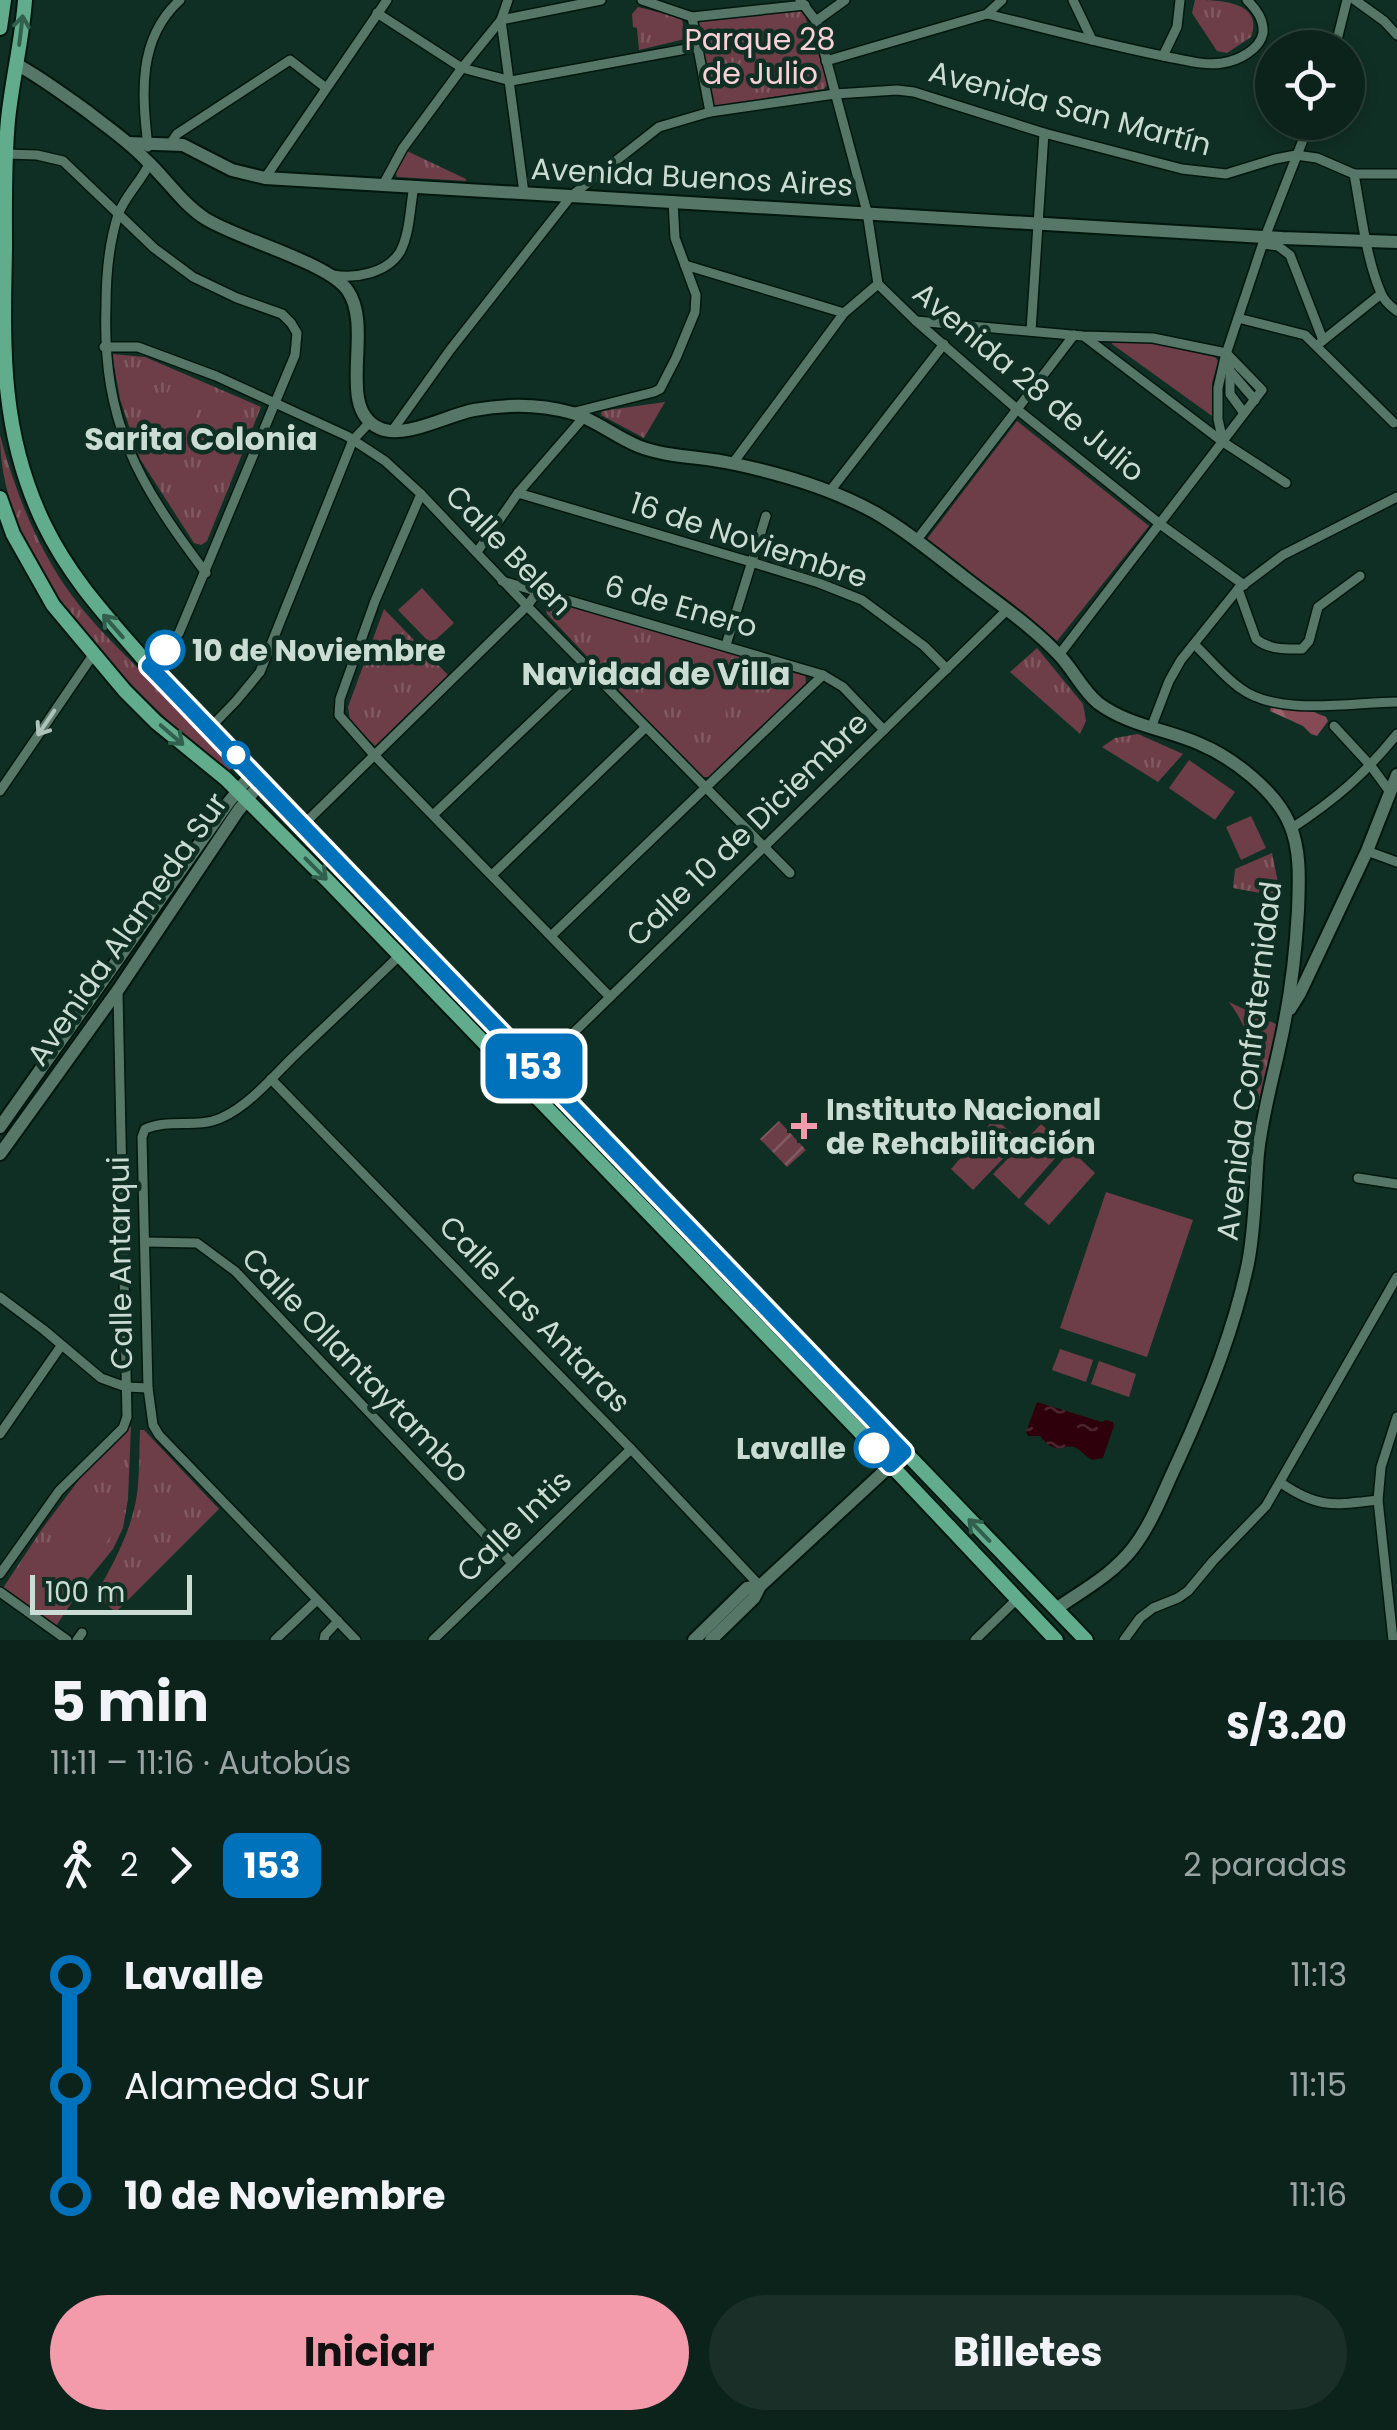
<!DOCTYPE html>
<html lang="es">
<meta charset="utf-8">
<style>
body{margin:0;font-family:Poppins,sans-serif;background:#1a2f28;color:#f1f3f6;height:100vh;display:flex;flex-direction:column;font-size:38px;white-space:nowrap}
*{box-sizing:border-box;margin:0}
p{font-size:32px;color:#9aa4a3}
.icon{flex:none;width:55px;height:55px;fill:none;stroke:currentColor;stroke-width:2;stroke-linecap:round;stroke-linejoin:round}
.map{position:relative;height:1640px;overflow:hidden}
.details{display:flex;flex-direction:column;background:#0c231b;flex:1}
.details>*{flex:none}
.badge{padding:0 20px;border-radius:15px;font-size:35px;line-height:65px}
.controls{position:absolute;left:1255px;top:30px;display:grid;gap:20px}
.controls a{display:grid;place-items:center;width:110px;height:110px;border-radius:50%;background:#0c231b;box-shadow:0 5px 15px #0003,0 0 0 2px #2c403a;font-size:50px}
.scale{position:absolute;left:30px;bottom:25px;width:162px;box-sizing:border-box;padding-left:10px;border:5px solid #cadcd4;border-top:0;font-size:28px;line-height:35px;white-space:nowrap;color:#cadcd4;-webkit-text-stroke:8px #102f24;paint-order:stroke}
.map>.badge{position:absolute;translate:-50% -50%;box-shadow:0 0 0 5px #fff}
.legs{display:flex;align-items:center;gap:15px;height:110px;padding:0 50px;font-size:32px}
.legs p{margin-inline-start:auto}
.summary{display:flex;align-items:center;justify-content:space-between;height:170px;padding:0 50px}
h1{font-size:55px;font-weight:700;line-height:75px}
.cta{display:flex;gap:20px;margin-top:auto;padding:20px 50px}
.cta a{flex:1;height:115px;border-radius:60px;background:#f39aab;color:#111;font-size:40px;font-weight:700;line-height:115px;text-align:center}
.cta a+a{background:#1a2f28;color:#f1f3f6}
ul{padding:0 50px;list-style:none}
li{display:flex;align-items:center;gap:35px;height:110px;font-size:38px}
li i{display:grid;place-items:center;width:15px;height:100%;margin:0 12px;background:currentColor}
li i::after{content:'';width:25px;height:25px;margin:-12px;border:8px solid;border-radius:50%;background:#0c231b}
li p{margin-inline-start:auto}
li:first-child i{background:linear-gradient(#0000 50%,currentColor 0)}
li:last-child i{background:linear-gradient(currentColor 50%,#0000 0)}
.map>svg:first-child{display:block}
.grass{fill:url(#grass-tufts)}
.forest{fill:url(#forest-firs)}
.garden{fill:url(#garden-furrows)}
.pitch{fill:#6d3e47}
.water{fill:url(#water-ripples)}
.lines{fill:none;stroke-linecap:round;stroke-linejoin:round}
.street-casing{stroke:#00170d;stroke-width:12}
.secondary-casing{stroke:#00170d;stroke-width:16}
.primary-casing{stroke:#00170d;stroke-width:18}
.street{stroke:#567668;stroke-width:9}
.secondary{stroke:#567668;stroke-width:12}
.primary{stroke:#62ac8e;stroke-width:14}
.oneway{stroke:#31614e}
.oneway2{stroke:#adc2b9}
.line-1-casing{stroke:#fff;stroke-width:22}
.line-1{stroke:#0072bc;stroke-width:15}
.stop-1-dot{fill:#fff;stroke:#0072bc;stroke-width:5}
.poi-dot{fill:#f39aab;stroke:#102f24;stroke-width:4}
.labels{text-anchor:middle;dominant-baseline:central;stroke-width:9;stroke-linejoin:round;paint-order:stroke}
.park-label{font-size:30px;fill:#f9d1d7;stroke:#102f24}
.street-label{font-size:30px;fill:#cadcd4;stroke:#102f24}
.stop-label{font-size:30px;font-weight:bold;fill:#cadcd4;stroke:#102f24;text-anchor:start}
.poi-label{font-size:30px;font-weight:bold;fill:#cadcd4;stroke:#102f24;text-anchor:start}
.neighbourhood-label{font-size:32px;font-weight:bold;fill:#cadcd4;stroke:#102f24}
</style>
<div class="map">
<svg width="1397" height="1640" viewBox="0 0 1397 1640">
<defs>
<pattern id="grass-tufts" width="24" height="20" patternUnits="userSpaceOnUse" patternTransform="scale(2.5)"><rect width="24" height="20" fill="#6d3e47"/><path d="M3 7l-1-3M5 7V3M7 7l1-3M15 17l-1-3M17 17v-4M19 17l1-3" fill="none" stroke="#805961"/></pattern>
<pattern id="forest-firs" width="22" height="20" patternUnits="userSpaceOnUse" patternTransform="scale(2.5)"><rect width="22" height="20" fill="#864956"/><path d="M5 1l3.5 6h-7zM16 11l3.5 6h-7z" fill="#96636d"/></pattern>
<pattern id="garden-furrows" width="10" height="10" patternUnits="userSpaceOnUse" patternTransform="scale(2.5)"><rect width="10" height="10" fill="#6d3e47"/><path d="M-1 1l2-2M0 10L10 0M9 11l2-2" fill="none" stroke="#805961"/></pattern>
<pattern id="water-ripples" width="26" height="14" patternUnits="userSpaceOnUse" patternTransform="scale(2.5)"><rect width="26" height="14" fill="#2e000c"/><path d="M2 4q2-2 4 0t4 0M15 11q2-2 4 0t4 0" fill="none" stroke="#4b252e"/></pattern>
</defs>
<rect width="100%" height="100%" fill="#102f24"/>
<g class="grass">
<path d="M 1195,0 C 1219,0 1264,1 1251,37 L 1227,53 L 1217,51 L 1192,13 Z"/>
<polygon points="638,7 682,18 685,39 639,50 637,28 633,27 632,14"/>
<polygon points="795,10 801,11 805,16 827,79 827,85 824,89 717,106 713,104 699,23 702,20"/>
<polygon points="407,151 466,179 466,181 397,177 395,170"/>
<polygon points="112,354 145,357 261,407 207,541 201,545 194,543 140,459 120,399"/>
<polygon points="665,402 644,438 601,415 602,411"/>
<path d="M 0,435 C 15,492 38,550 73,597 C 90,620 110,640 130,660 C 164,696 198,731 233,766 L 227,773 C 133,691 0,570 0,435 Z"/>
<polygon points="551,599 805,673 806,683 709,777 701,777 547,614 546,603"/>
<polygon points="384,609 448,675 375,746 350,720 348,707"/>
<polygon points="1037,648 1083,704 1086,721 1080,734 1010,672"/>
<polygon points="1138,734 1183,754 1158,782 1102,747 1115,738"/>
<polygon points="1272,853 1281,897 1233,888 1235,869"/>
<path d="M 1229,1002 L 1278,1025 L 1262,1110 L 1254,1109 C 1256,1065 1256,1039 1229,1002 Z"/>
<polygon points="131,1426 128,1499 123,1528 113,1549 82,1587 56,1626 3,1588 42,1529 84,1473 123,1431"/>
<path d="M 140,1430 L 144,1430 L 219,1509 L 116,1612 L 95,1596 C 113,1565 132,1530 137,1494 C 140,1473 139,1451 140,1430 Z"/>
</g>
<polygon class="forest" points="1271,707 1314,712 1326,717 1328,721 1317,736 1311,734 1303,726 1270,711"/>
<polygon class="garden" points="779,1121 806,1150 787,1167 760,1139"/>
<g class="pitch">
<polygon points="1112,340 1159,344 1215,357 1218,361 1212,383 1212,416 1112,344"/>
<polygon points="176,374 207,388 186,433 156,419"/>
<polygon points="1017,421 1149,526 1057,641 927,539"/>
<polygon points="422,588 454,623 431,644 398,610"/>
<rect x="643" y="647" width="31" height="49"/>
<polygon points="725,674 726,725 691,726 690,675"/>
<polygon points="1189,760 1235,792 1215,820 1169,788"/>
<polygon points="1251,816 1266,848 1241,860 1226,827"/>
<polygon points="995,1118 1020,1141 973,1190 951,1169"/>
<polygon points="1041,1124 1066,1146 1019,1199 993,1174"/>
<polygon points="1071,1150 1095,1173 1049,1225 1024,1204"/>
<polygon points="1106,1192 1193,1220 1147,1357 1060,1328"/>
<polygon points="1060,1349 1093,1360 1086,1382 1052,1370"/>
<polygon points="1099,1361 1136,1374 1129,1397 1091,1384"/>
<polygon points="70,1494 117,1527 97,1556 50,1523"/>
<polygon points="55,1539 87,1562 76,1578 43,1555"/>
<polygon points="33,1559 76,1590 55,1618 12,1587"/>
</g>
<path class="water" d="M 1037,1402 L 1102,1422 L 1106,1420 L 1113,1422 L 1114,1426 L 1103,1458 L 1092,1460 C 1087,1457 1083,1453 1078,1449 C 1063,1440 1060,1460 1040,1436 L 1028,1436 L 1026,1432 Z"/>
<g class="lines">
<defs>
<g id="street">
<polyline points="508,0 501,20 524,193"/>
<polyline points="642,0 692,17 805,5"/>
<polyline points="800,0 816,21 867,212 878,284 916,321 1018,410 1160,524 1244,585"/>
<polyline points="1073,0 1092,40"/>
<polyline points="1355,0 1384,21 1397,35"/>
<polyline points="377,13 462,68 511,81 697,47"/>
<path d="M 987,14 C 1048,29 1107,45 1168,57 C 1185,60 1204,66 1222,63 C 1237,61 1260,50 1263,33 C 1264,19 1256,9 1247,0"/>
<polyline points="692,17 710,112"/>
<polyline points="816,21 845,0"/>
<polyline points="1335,48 1347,0"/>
<polyline points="1163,56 1177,27 1180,0"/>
<polyline points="826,61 987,14 1002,0"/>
<polyline points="171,143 177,134 290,60 326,88"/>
<path d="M 148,147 C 142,94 137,39 180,0"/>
<polyline points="6,154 37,155 63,161 154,248 193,277 237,298 282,314 291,323 297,333 295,355 179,633 149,666"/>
<path d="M 150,162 C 142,181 125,195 118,215 C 109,243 106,276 106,306 C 102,423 138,483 206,573"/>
<path d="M 1354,174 C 1361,211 1366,259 1381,293 C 1384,301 1390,306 1397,311"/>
<polyline points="265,178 387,0"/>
<polyline points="383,185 403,148 462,68 501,20 601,0"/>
<polyline points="1263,244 1278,246 1290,255 1323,340"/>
<polyline points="685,265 844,313"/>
<path d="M 333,275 C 356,279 387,273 400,252 C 410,234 410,206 414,186"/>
<polyline points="1238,318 1305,335 1394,423"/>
<polyline points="916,321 1083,336 1153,338 1226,353"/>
<polyline points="1031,331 1044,133"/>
<polyline points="1085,337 1223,442 1286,483"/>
<polyline points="1321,342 1381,294"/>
<polyline points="104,347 138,347 216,376 347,436 385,461 421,494 527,606 790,873"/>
<polyline points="1227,356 1230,371 1255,400"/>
<polyline points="1230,371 1230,394 1244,413"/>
<polyline points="575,412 654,392 660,389 676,358 695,312 696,295 675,238 673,201"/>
<polyline points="392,431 450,350 571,196 659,127 710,112 835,94 897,90 914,92 1044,133 1182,169 1226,174 1275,159 1296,155 1317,158 1354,174 1397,174"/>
<polyline points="1223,442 1218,419 1218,388 1225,357 1265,237 1310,122"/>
<polyline points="733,463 844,313 878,284"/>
<polyline points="830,491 944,344"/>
<polyline points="518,493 751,562 819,583 862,600 924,646 947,669"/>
<polyline points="421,494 375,601 340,699 339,715 375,756 610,997"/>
<polyline points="916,541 1074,335"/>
<polyline points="477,552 518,493 584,417"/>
<polyline points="502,581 823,675 843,687 884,730"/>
<path d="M 1238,589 L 1256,639 C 1269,650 1286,649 1302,649 L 1309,641 L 1318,607 L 1360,576"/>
<path d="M 1194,644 C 1209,658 1223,676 1240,688 C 1278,717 1353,702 1397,702"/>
<polyline points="726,645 766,516"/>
<polyline points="1059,655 1262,390 1226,353"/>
<polyline points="1334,726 1371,766 1390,792"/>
<polyline points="1151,728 1169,681 1181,660 1238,589 1283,555 1397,497"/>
<polyline points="209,729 236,701 260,672 353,440 370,422"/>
<polyline points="0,791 93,655"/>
<polyline points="433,815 588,668"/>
<polyline points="303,825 527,606 538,591"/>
<path d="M 1292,828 C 1336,799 1364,775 1397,734"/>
<polyline points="1367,851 1397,862"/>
<polyline points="492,875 646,727"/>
<polyline points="551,936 823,675"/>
<polyline points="271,1079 631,1449 760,1586"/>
<polyline points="522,1083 1007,610"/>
<polyline points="1358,1178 1397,1184"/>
<polyline points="145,1242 197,1243 235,1271 512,1563"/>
<polyline points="0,1297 44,1330 101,1378 126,1387 148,1388"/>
<polyline points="0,1434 61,1346"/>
<path d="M 1281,1483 C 1319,1509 1334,1505 1378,1500"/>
<polyline points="0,1574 59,1491 123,1428 127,1417 118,993"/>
<polyline points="0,1592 67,1640"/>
<polyline points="77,1640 82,1633"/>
<polyline points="275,1640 317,1600"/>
<polyline points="324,1640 325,1635 338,1621"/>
<path d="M 356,1640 L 159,1435 L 153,1425 L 148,1388 L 142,1137 L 145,1129 C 169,1118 197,1129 221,1118 C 248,1106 271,1079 292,1058 C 328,1024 364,990 399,956"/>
<polyline points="433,1640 631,1449"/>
<polyline points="975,1640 1017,1599"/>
<polyline points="1124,1640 1140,1618 1153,1608 1178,1598 1188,1591 1213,1561 1266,1506 1397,1277"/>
<polyline points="1393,1640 1378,1500 1381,1467 1397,1417"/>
</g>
<g id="secondary">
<path d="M 16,64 C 42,78 64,95 88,112 C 107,127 128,141 145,159 C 166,178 182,204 206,219 C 240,240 330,263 348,291 C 374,329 335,408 379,428 C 404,440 447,415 474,410 C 506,404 540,404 572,413 C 595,419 615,437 638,446 C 668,458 703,456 735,464 C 782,474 832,489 874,512 C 906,530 935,555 964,577 C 996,602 1032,626 1059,655 C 1073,669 1082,690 1098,703 C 1129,726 1166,729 1200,744 C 1233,758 1276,791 1290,825 C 1301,851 1299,882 1298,910 C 1296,947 1292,984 1285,1020 C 1277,1064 1263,1108 1258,1153 C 1255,1189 1255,1228 1248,1263 C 1234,1331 1207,1398 1178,1461 C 1164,1490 1153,1522 1133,1548 C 1112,1575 1083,1590 1056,1609"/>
<polyline points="128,143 183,145 232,170 265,178 1282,238 1397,242"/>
<polyline points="1290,1009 1300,993 1367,851 1397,775"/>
<polyline points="0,1127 228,803 253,772"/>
<polyline points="0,1154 118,990 238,811 262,781"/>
<polyline points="694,1640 747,1588 760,1586"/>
<polyline points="711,1640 754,1598 760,1586 905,1452"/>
</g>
<g id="primary">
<path d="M 25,0 C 22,41 12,80 8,120 C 4,163 5,206 5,249 C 3,348 0,433 44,524 C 73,584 115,625 157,675 L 1086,1640"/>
<polyline points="0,28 4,0"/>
<polyline points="0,498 13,534 53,605 125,691 156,722 226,779 328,881 856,1428 1056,1640"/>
</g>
</defs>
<use href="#street" class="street-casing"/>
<use href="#secondary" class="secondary-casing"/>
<use href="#primary" class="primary-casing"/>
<use href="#street" class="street"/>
<use href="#secondary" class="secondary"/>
<use href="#primary" class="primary"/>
</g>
<defs><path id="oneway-shaft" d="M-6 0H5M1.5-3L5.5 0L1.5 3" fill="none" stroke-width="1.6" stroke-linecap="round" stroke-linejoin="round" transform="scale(2.5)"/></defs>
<g class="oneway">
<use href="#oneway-shaft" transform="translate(21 30) rotate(-83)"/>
<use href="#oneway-shaft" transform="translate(113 626) rotate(-131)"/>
<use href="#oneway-shaft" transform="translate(172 735) rotate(41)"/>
<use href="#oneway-shaft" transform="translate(316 869) rotate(45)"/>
<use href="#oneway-shaft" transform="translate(979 1530) rotate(-134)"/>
</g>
<use class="oneway2" href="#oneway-shaft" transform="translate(46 723) rotate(124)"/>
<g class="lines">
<defs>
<polyline id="line-1" points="165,650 149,666 158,675 904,1452 890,1465 874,1448"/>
</defs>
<use href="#line-1" class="line-1-casing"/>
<use href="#line-1" class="line-1"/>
</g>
<g class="stop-1-dot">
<circle cx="165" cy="650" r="18"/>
<circle cx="236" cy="755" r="12"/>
<circle cx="874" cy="1448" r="18"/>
</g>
<path class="poi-dot" d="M799 1111h10v10h10v10h-10v10h-10v-10h-10v-10h10z"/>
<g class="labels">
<g class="park-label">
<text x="760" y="39">Parque 28<tspan x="760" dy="34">de Julio</tspan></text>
</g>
<g class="street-label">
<text transform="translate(1070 108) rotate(15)">Avenida San Martín</text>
<text transform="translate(692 177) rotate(3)">Avenida Buenos Aires</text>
<text transform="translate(1029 382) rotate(40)">Avenida 28 de Julio</text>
<text transform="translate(749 540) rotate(18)">16 de Noviembre</text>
<text transform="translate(509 550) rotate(46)">Calle Belen</text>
<text transform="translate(681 606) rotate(16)">6 de Enero</text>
<text transform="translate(747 829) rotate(-44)">Calle 10 de Diciembre</text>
<text transform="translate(127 929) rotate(-55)">Avenida Alameda Sur</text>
<text transform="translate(1249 1061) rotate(-83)">Avenida Confraternidad</text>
<text transform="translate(120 1263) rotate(-91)">Calle Antarqui</text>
<text transform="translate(535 1314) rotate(46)">Calle Las Antaras</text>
<text transform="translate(356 1365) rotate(46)">Calle Ollantaytambo</text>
<text transform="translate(514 1526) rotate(-44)">Calle Intis</text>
</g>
<g class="stop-label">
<text x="192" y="650">10 de Noviembre</text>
<text x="846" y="1448" text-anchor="end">Lavalle</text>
</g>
<g class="poi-label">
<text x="826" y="1109">Instituto Nacional<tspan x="826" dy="34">de Rehabilitación</tspan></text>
</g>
<g class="neighbourhood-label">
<text x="201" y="438">Sarita Colonia</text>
<text x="656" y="673">Navidad de Villa</text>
</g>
</g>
</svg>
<div class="controls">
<a><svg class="icon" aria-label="locate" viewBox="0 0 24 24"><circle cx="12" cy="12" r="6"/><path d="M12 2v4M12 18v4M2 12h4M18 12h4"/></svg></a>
</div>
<div class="scale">100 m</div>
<b class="badge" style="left:534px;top:1066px;background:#0072bc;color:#fff">153</b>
</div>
<section class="details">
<div class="summary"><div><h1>5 min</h1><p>11:11 – 11:16 · Autobús</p></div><b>S/3.20</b></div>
<div class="legs"><svg class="icon" aria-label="walk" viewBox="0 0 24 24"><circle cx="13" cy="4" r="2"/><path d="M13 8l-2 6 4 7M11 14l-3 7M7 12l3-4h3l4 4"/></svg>2<svg class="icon" aria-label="forward" viewBox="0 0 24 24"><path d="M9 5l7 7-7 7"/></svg><b class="badge" style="background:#0072bc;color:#fff">153</b><p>2 paradas</p></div>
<ul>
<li><i style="color:#0072bc"></i><b>Lavalle</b><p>11:13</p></li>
<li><i style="color:#0072bc"></i><span>Alameda Sur</span><p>11:15</p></li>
<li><i style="color:#0072bc"></i><b>10 de Noviembre</b><p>11:16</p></li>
</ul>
<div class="cta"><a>Iniciar</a><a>Billetes</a></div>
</section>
